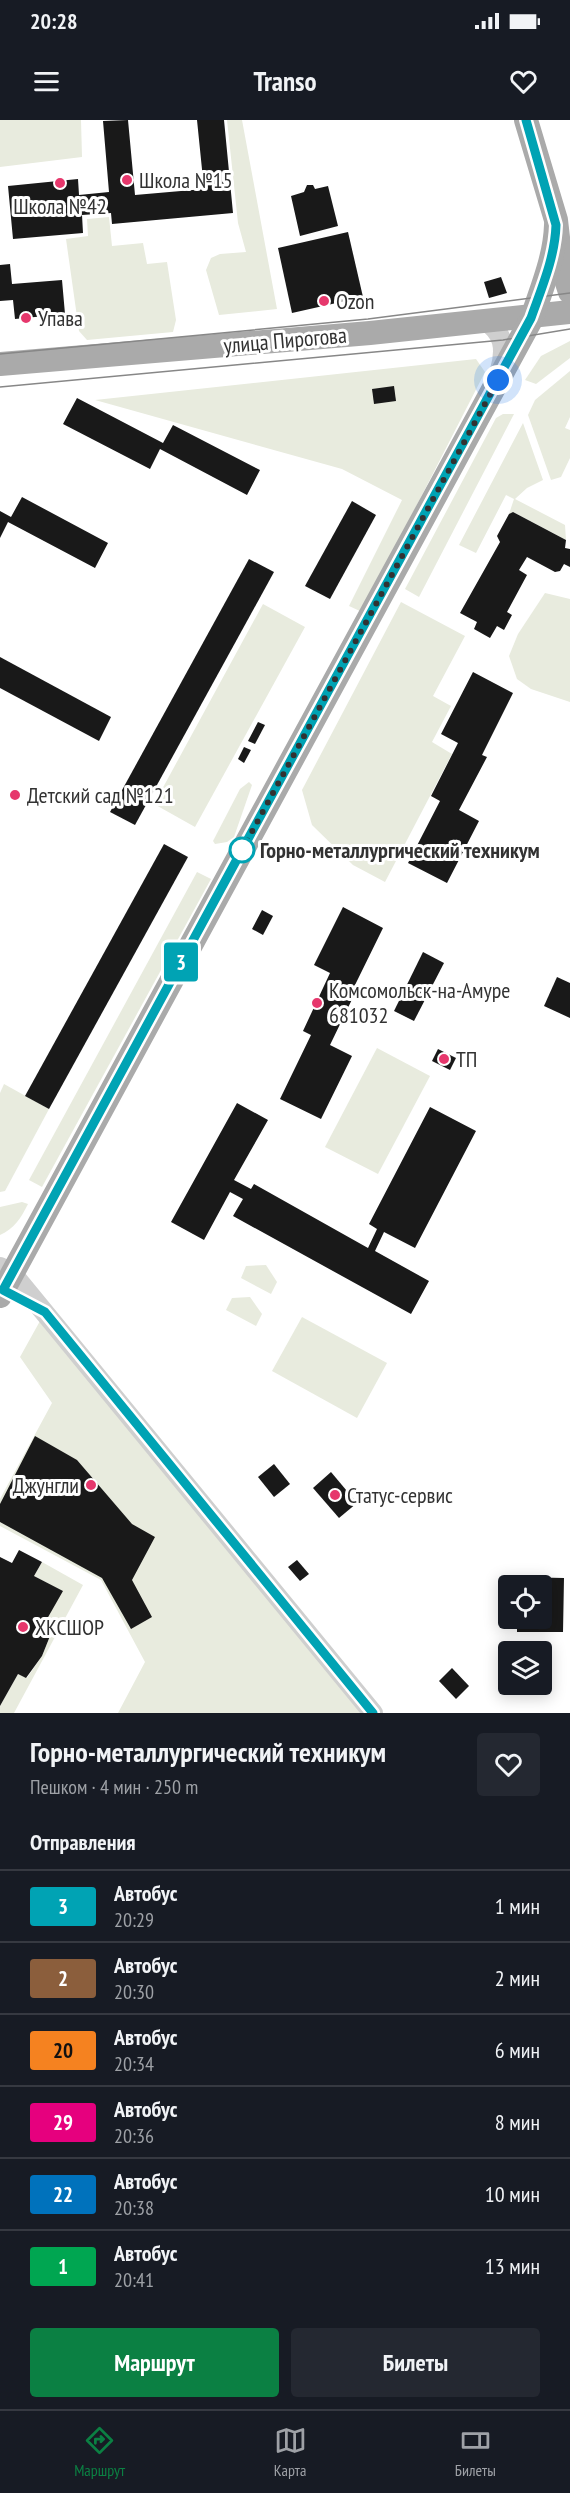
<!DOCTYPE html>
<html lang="ru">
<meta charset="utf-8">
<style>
body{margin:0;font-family:"PT Sans Narrow",sans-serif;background:#242831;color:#f1f3f6;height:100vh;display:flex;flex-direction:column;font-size:22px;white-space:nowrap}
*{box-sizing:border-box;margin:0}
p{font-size:20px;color:#9ea1a6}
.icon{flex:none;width:33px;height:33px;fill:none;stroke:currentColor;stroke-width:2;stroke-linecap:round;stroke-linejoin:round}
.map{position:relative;height:1593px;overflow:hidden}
.sheet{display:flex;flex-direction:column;background:#171b24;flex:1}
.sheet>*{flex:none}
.badge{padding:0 12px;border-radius:4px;font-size:21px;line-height:39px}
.controls{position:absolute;left:498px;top:1455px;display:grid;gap:12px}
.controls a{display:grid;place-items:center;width:54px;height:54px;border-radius:6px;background:#171b24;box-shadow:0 3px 15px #0003;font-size:30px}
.you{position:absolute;width:30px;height:30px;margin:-15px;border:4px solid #fff;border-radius:50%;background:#1a73e8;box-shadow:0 0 0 9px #1a73e833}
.map>.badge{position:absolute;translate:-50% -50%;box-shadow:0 0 0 3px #fff}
h2{padding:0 30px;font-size:22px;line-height:54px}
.round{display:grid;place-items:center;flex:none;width:63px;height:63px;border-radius:6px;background:#242831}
.headline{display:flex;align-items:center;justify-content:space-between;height:102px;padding:0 30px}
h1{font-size:28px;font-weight:600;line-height:45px}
.action{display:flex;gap:12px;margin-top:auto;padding:12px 30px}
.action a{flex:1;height:69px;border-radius:6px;background:#0b8043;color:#fff;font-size:24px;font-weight:600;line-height:69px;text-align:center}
.action a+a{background:#242831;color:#f1f3f6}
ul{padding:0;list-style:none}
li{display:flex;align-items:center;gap:18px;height:72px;padding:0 30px;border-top:2px solid #363941}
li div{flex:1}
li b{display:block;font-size:22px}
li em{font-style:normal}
li .badge{min-width:66px;font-weight:700;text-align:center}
.status{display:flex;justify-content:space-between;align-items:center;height:42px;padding:0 30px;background:#171b24;direction:ltr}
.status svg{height:16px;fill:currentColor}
header{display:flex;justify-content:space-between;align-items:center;height:78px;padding:0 30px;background:#171b24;font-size:27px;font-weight:600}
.menu{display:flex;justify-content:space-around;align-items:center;height:84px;border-top:2px solid #363941;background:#171b24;font-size:16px;color:#9ea1a6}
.menu a{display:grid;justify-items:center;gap:3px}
.menu .active{color:#0b8043}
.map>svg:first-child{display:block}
.green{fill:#e8ebde}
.building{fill:#191919}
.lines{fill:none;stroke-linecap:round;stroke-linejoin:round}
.minor{stroke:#cfcfcf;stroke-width:20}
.major{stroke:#aaa;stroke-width:24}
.tram{stroke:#878787;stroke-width:1.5}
.line-casing{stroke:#fff;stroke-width:14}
.line{stroke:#00a3b4;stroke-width:9}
.walk{stroke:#323232;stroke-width:6;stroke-dasharray:0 10.8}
.poi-dot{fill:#e6376c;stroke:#fff;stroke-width:2}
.stop-dot{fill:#fff;stroke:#00a3b4;stroke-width:3}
.labels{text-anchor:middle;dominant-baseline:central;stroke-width:6;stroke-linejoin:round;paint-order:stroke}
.poi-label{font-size:22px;fill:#323232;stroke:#fff;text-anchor:start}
.street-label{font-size:22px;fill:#323232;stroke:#fff}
.stop-label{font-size:22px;font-weight:bold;fill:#323232;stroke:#fff;text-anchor:start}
</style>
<div class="status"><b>20:28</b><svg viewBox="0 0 49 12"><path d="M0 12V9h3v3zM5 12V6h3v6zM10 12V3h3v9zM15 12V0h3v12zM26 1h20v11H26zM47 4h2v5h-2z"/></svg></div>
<header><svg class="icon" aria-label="menu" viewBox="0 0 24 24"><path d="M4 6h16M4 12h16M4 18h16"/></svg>Transo<svg class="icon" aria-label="heart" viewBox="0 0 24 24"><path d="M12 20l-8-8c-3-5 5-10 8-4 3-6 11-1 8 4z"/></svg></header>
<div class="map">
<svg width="570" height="1593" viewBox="0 0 570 1593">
<rect width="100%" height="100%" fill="#fff"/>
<g class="green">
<polygon points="0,0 81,0 82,37 0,47"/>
<polygon points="227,0 242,0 277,189 219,195 206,150 211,138 220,134 246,132 238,103"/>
<polygon points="109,97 112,126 143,123 147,144 167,142 176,200 173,212 87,220 79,211 66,119 88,116 87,99"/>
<polygon points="570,221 570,238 536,264 525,260 541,236"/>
<polygon points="476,239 485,252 362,492 349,486 402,380 342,349 95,280"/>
<polygon points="570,251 570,297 565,308 570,310 570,338 561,357 551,360 528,295 535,280"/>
<polygon points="503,294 514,294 419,477 405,469 496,298"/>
<polygon points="523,303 543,360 527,368 515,379 565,405 566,420 513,392 509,394 514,379 506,375 476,433 459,425"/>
<polygon points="545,473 570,479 570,582 531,569 517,559 509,536 518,514"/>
<polygon points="401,482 465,516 433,576 451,586 432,622 452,634 385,762 353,745 312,705 302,670"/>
<polygon points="263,484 305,507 195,707 154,684"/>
<polygon points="249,662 252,665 234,717 227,722 215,724 213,721 240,669"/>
<polygon points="197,752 211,759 42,1067 29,1060"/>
<polygon points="377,928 430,956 378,1054 325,1027"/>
<polygon points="4,964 49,989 5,1071 0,1072 0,973"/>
<path d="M 22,1082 L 28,1084 C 21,1098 14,1109 0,1115 L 0,1087 Z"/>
<polygon points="266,1145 277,1162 271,1174 241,1158 246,1146"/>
<polygon points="250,1177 262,1194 256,1206 226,1190 232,1178"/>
<polygon points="45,1192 373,1593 118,1593 145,1542 101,1460 0,1406 0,1379 52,1283 20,1237"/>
<polygon points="302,1197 387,1243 357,1298 272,1251"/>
<polygon points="42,1442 83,1465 14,1593 0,1593 0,1586 18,1554 27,1558 42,1536 52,1511 43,1506 62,1471 34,1456"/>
</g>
<g class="building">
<polygon points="128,0 135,75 204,69 197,0 224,0 233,93 112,104 111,93 82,95 83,113 13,119 8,66 78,59 79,75 109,72 103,1"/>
<polygon points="307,65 313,65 315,69 328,66 338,106 300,116 291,76 304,72"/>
<polygon points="348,112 363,177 292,193 278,128"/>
<polygon points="10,144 12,164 62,160 65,194 15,199 13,180 0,181 0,145"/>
<polygon points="501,157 507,173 489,178 484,162"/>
<polygon points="394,266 396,281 374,284 372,269"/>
<polygon points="77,278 163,323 173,305 260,350 247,375 160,329 150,349 63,304"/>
<polygon points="22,377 108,423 95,448 8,402 0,418 0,391 11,397"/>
<polygon points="352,381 376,395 330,479 305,466"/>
<polygon points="513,392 566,420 565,428 570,429 570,447 564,444 560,451 555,452 527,437 519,450 527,455 507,492 512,495 504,510 497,506 490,518 474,509 477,502 460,493 500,422 497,416 509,394"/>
<polygon points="249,439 274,452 135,705 110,692"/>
<polygon points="0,537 111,597 99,621 0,568"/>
<polygon points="473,552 513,573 482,635 487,637 459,690 479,701 447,763 408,743 440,681 431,676 458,623 441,614"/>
<polygon points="258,602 265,605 255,624 248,621"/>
<polygon points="244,627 251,630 244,643 238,639"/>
<polygon points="164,724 188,737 49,989 25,976"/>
<polygon points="343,787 383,808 355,865 358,867 330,925 352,936 321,999 280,979 311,915 303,911 330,853 314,845"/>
<polygon points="262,790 273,796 263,815 252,809"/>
<polygon points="423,832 444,843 414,901 394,891"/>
<polygon points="557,857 570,863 570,898 544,886"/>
<polygon points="438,929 456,938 450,950 432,941"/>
<polygon points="237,983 268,1000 234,1060 251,1069 254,1064 368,1128 377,1109 369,1104 430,987 476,1011 415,1128 384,1112 375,1131 429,1161 411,1194 233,1096 243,1079 230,1072 204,1120 171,1102"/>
<polygon points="35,1316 77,1340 132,1404 155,1417 132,1460 152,1497 131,1509 102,1458 0,1402 0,1384"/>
<polygon points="274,1344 290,1364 274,1377 258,1357"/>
<polygon points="331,1352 357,1383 339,1398 313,1368"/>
<polygon points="19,1430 42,1442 34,1456 63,1471 43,1506 52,1511 42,1536 26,1558 18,1554 0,1586 0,1437 12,1443"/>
<polygon points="297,1440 309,1454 300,1461 288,1447"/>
<polygon points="518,1457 564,1458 563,1512 517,1512 517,1498 542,1498 542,1466 518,1466"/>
<polygon points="452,1548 469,1566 456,1579 439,1561"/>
</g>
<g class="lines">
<g class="minor">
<path d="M 485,201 C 504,212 506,229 500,250"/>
<polyline points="0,1147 12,1153 373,1593"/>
</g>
<g class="major">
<polyline points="526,0 556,100 561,144 570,172"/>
<polyline points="0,244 370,213 570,192"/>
<path d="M 0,1176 L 532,198 C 542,167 555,137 556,105"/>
</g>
<g class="tram">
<polyline points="0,234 368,199 570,173"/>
<polyline points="0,267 503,220 570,209"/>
</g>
</g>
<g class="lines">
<defs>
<path id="line" d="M 373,1593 L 45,1192 L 3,1170 L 531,198 C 542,167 555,137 556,105 L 526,0"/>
</defs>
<use href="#line" class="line-casing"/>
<use href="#line" class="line"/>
<polyline class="walk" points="242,730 498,260"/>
</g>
<g class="poi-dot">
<circle cx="127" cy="60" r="6"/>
<circle cx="60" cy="63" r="6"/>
<circle cx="324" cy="181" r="6"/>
<circle cx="26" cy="198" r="6"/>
<circle cx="15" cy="675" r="6"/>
<circle cx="317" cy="883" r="6"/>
<circle cx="444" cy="939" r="6"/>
<circle cx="91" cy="1365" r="6"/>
<circle cx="335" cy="1375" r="6"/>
<circle cx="23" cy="1507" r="6"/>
</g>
<circle class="stop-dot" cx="242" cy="730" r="12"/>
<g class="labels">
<g class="poi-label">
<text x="139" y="60">Школа №15</text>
<text x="60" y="86" text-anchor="middle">Школа №42</text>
<text x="336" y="181">Ozon</text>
<text x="38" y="198">Упава</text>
<text x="27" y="675">Детский сад №121</text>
<text x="329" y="870">Комсомольск-на-Амуре<tspan x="329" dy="25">681032</tspan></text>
<text x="456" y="939">ТП</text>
<text x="79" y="1365" text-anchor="end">Джунгли</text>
<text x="347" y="1375">Статус-сервис</text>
<text x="35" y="1507">ХКСШОР</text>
</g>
<g class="street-label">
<text transform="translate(285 220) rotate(-5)">улица Пирогова</text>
</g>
<g class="stop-label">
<text x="260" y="730">Горно-металлургический техникум</text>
</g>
</g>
</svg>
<div class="controls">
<a><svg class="icon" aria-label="locate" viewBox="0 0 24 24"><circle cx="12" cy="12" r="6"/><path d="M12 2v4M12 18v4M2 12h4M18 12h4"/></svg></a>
<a><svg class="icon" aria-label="layers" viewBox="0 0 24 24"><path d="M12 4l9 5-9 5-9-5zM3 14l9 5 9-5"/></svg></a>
</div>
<div class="you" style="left:498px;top:260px"></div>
<b class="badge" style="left:181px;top:842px;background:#00a3b4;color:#fff">3</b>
</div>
<section class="sheet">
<div class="headline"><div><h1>Горно-металлургический техникум</h1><p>Пешком · 4 мин · 250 m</p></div><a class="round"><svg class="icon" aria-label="heart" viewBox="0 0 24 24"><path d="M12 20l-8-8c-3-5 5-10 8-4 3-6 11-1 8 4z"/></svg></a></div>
<h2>Отправления</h2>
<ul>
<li><span class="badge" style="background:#00a3b4;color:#fff">3</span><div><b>Автобус</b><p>20:29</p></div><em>1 мин</em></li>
<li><span class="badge" style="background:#8b5e3c;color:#fff">2</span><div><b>Автобус</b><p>20:30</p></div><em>2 мин</em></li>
<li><span class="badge" style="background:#f58220;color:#111">20</span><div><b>Автобус</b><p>20:34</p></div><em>6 мин</em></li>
<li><span class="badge" style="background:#e6007e;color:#fff">29</span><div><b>Автобус</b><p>20:36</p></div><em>8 мин</em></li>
<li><span class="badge" style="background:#0072bc;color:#fff">22</span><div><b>Автобус</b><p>20:38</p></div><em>10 мин</em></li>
<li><span class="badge" style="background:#00a651;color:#fff">1</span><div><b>Автобус</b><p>20:41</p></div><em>13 мин</em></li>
</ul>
<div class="action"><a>Маршрут</a><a>Билеты</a></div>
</section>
<nav class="menu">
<a class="active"><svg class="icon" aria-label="directions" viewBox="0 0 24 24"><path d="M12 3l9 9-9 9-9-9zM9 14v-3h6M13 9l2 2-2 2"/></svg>Маршрут</a>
<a><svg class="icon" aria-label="map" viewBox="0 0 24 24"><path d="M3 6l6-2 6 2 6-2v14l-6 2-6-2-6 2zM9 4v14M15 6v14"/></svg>Карта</a>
<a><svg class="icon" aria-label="tickets" viewBox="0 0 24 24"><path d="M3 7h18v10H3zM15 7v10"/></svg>Билеты</a>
</nav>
